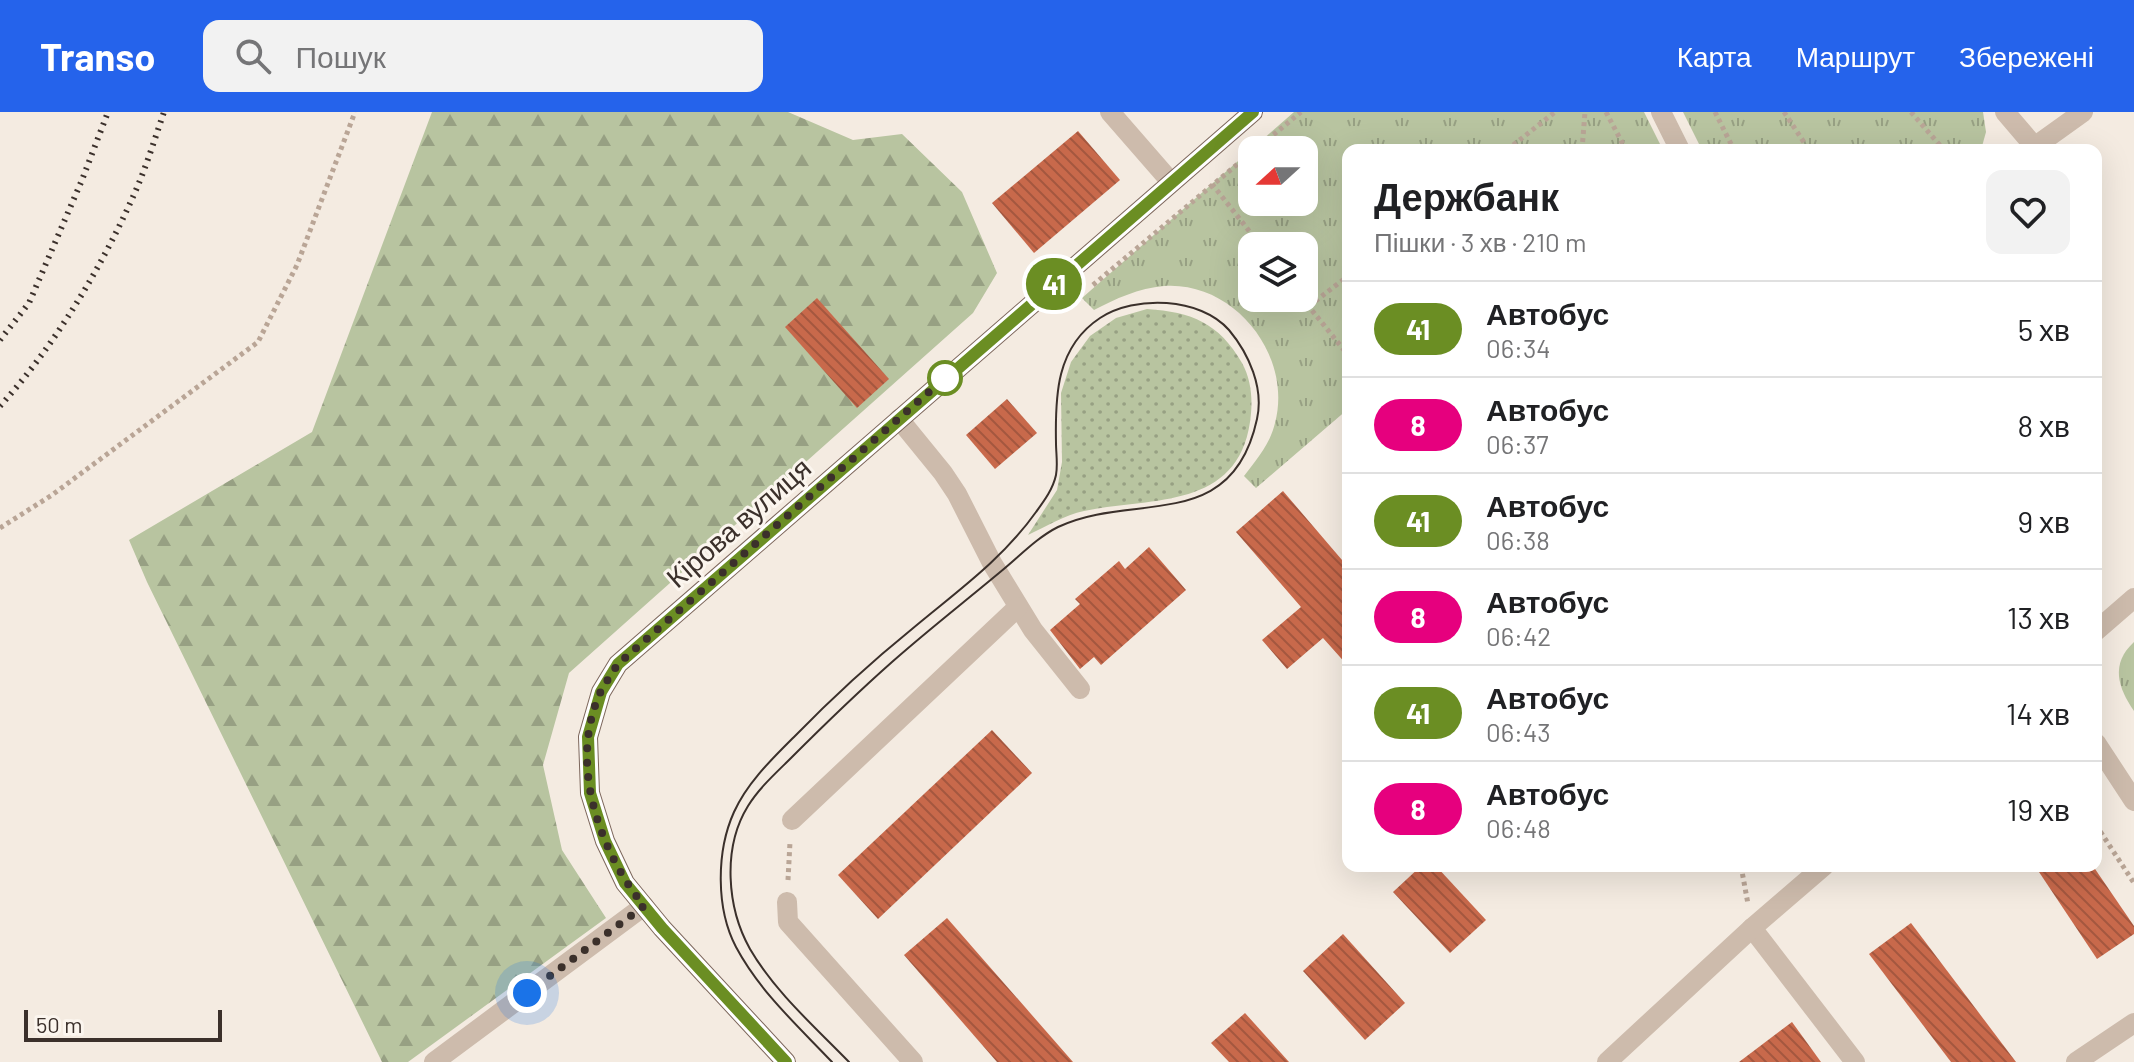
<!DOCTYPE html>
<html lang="uk">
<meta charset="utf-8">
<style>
body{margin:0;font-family:Barlow,sans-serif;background:#f2f2f2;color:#202124;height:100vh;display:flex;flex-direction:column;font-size:30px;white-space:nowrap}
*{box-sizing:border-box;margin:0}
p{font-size:26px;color:#757577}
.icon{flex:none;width:44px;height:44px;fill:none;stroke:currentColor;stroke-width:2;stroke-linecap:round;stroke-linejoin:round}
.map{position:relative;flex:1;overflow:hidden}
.details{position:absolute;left:1342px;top:32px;width:760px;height:728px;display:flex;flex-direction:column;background:#fff;border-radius:16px;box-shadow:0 8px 32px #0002}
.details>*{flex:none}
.badge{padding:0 16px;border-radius:26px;font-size:28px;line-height:52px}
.needle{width:52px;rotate:249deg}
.controls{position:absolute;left:1238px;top:24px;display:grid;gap:16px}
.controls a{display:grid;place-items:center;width:80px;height:80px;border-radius:16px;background:#fff;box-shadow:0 8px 32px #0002;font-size:40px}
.scale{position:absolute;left:24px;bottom:20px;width:198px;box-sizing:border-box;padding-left:8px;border:4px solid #3b302b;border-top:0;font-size:22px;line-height:28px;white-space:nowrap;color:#3b302b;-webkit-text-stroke:6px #fbf5ee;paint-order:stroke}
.you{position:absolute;width:40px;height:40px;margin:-20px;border:6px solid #fff;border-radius:50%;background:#1a73e8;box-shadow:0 0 0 12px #1a73e833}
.map>.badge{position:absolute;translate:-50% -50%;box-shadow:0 0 0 4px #fff}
.round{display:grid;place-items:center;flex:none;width:84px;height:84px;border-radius:16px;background:#f2f2f2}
.headline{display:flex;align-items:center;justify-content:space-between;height:136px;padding:0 32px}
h1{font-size:38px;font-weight:700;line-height:60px}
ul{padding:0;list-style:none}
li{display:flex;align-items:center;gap:24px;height:96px;padding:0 32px;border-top:2px solid #e0e0e0}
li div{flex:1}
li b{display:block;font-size:30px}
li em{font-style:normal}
li .badge{min-width:88px;font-weight:700;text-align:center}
header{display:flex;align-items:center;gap:48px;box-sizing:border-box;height:112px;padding:0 40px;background:#2563eb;color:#fff}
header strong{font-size:38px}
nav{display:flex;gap:44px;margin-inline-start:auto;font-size:28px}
.search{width:560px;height:72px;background:#f2f2f2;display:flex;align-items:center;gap:20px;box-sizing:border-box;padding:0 28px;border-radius:16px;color:#757577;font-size:30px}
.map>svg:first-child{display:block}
.grass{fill:url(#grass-dots)}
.forest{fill:url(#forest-firs)}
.park{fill:url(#park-tufts);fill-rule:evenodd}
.building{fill:url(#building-back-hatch)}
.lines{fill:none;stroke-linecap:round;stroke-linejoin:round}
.path{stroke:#b9a596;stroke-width:5;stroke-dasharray:4 4;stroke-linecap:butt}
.minor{stroke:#cdbbac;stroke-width:20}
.major{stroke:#7d675c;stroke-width:20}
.tram{stroke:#3b302b;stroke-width:2}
.rail{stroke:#3b302b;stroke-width:6;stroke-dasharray:2 6;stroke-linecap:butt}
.line-casing{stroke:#fff;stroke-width:18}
.line{stroke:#6b8e23;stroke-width:12}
.walk{stroke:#3b302b;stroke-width:8;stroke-dasharray:0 14.4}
.stop-dot{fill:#fff;stroke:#6b8e23;stroke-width:4}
.labels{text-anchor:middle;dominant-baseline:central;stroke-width:6;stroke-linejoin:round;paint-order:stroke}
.street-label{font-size:28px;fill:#3b302b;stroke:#fbf5ee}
</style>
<header>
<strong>Transo</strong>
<div class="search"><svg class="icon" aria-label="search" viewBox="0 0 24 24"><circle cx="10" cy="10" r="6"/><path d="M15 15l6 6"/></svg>Пошук</div>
<nav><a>Карта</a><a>Маршрут</a><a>Збережені</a></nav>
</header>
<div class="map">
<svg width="2134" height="950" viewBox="0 0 2134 950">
<defs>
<pattern id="grass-dots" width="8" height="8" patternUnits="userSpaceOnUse" patternTransform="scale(2)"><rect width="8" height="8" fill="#b8c4a0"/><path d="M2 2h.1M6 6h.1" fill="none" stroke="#97a083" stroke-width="1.8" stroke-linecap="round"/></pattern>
<pattern id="forest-firs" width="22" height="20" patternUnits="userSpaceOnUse" patternTransform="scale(2)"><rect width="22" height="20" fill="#b8c4a0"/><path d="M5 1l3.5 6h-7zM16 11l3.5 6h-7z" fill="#97a083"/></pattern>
<pattern id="park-tufts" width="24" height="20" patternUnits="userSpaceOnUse" patternTransform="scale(2)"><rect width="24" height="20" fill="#b8c4a0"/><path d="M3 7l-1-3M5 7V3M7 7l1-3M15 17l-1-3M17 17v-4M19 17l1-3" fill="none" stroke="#97a083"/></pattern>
<pattern id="building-back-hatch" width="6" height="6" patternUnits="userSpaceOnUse" patternTransform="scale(2)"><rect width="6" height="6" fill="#c8694b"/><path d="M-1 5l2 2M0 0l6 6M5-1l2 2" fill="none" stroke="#a4573f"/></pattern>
</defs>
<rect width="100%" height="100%" fill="#f4ebe1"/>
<path class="grass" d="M 1147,197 C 1192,200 1219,211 1242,251 C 1252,269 1253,290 1250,310 C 1237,399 1148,385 1084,399 C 1065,403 1045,415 1028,423 L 1057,378 L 1062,350 L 1061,281 L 1071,250 L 1090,224 L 1116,206 Z"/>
<polygon class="forest" points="432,0 788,0 853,28 902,22 962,80 997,161 973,201 569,561 543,653 562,738 606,806 408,950 382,950 147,470 129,428 312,320"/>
<g class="park">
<path d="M 1294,0 L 1644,0 L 1663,38 L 1348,38 L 1348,297 L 1256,376 L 1244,364 C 1257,347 1270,332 1275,311 C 1293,243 1234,169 1164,174 C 1139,176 1115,187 1094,198 L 1082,186 ZM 1304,38 L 1304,90 L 1252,90 L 1252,38 ZM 1304,134 L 1304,186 L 1252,186 L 1252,134 Z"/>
<polygon points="1683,0 1983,0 1986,20 1981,38 1702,38"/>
<path d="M 2134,530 L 2134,599 C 2118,576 2110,552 2134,530 Z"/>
</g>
<g class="building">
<polygon points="1078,19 1120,68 1034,141 992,91"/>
<polygon points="817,186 889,267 857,296 785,215"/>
<polygon points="1007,287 1037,321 995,357 966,323"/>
<polygon points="1283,379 1348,455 1348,554 1323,526 1287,557 1262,528 1301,495 1236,420"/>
<polygon points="1149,435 1186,478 1101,553 1094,545 1080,557 1050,518 1080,492 1075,487 1119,449 1125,457"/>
<polygon points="992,618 1032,661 878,807 838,763"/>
<polygon points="1421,754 1436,754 1486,808 1450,841 1393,780"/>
<polygon points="2035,754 2093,754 2134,814 2134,822 2097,847"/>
<polygon points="947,806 1073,950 997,950 904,843"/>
<polygon points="1911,811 1942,852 2016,950 1951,950 1869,842"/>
<polygon points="1343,822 1405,891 1365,928 1303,859"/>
<polygon points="1245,901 1289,950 1229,950 1211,931"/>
<polygon points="1792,910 1821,950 1739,950"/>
</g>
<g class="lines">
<g class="path">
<polyline points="1606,0 1626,38"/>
<polyline points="1715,0 1734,38"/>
<polyline points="1784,0 1809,38"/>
<polyline points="1911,0 1944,38"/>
<polyline points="1255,38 1301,0"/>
<polyline points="1507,38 1555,0"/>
<polyline points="1582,38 1585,0"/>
<polyline points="1212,72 1261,134"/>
<polyline points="1093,173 1252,40"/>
<polyline points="1302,186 1348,243"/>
<polyline points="1309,194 1348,164"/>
<polyline points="0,416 52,383 258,230 297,153 355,0"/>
<polyline points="2096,713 2134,771"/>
<polyline points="1741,754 1748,792"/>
<polyline points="788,768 790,730"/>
</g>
<g class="minor">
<polyline points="1110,0 1171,70"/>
<polyline points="1661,0 1680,38"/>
<polyline points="2005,0 2034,34"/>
<polyline points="2030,38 2083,0"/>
<polyline points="899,307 943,361 957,382 992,451 1033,518 1080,577"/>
<polyline points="2096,519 2134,486"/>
<polyline points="2096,631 2134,689"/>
<polyline points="792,708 1018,495"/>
<polyline points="787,790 788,810 913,950"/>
<polyline points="1752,816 1855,950"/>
<polyline points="434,950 644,794"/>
<polyline points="1607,950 1752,816 1824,754"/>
<polyline points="2076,950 2134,911"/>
</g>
<polyline class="major" points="786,950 662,816 625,771 605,729 590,681 588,625 601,580 618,552 1253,0"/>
<path class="tram" d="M 832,950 C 798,914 760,880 736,835 C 716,797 716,740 734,700 C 747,671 771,648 794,625 C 831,587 870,551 912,517 C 956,480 1002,448 1036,400 C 1044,389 1053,377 1056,363 C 1058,353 1056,341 1056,331 C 1055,284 1056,235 1100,206 C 1135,183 1200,185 1229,218 C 1249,242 1264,276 1257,307 C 1232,423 1133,379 1058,415 C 1036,426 1018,446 999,461 C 963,491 927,519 892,550 C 857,581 824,613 791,646 C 776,661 759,676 748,694 C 722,736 727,796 750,837 C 775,880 815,915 849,950"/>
<g class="rail">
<polyline points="0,228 29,191 82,68 108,0"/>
<path d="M 0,294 C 53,236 100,158 132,87 C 145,59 154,29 164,0"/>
</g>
</g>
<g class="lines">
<defs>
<polyline id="line" points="786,950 662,816 625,771 605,729 590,681 588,625 601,580 618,552 1253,0"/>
</defs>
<use href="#line" class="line-casing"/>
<use href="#line" class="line"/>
<path class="walk" d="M 527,881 L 644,794 C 598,737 568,649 601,579 C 606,570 612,561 618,552 L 945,266"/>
</g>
<circle class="stop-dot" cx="945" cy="266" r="16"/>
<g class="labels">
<g class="street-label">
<text transform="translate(738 410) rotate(-41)">Кірова вулиця</text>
</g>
</g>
</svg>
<div class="controls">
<a><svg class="needle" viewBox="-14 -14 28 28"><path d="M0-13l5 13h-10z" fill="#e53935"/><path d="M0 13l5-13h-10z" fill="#757577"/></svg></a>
<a><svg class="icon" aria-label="layers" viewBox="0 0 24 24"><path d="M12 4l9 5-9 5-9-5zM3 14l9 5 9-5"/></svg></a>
</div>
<div class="scale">50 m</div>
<div class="you" style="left:527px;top:881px"></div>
<b class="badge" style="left:1054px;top:172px;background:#6b8e23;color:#fff">41</b>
<section class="details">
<div class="headline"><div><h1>Держбанк</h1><p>Пішки · 3 хв · 210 m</p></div><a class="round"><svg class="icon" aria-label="heart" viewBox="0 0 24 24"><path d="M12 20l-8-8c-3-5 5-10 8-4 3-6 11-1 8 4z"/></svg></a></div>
<ul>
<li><span class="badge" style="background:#6b8e23;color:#fff">41</span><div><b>Автобус</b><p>06:34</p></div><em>5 хв</em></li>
<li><span class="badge" style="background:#e6007e;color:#fff">8</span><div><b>Автобус</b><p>06:37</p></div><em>8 хв</em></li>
<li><span class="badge" style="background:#6b8e23;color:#fff">41</span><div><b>Автобус</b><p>06:38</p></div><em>9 хв</em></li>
<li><span class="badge" style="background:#e6007e;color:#fff">8</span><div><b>Автобус</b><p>06:42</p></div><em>13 хв</em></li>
<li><span class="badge" style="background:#6b8e23;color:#fff">41</span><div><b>Автобус</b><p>06:43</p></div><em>14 хв</em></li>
<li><span class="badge" style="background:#e6007e;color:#fff">8</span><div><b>Автобус</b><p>06:48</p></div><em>19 хв</em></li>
</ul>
</section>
</div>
